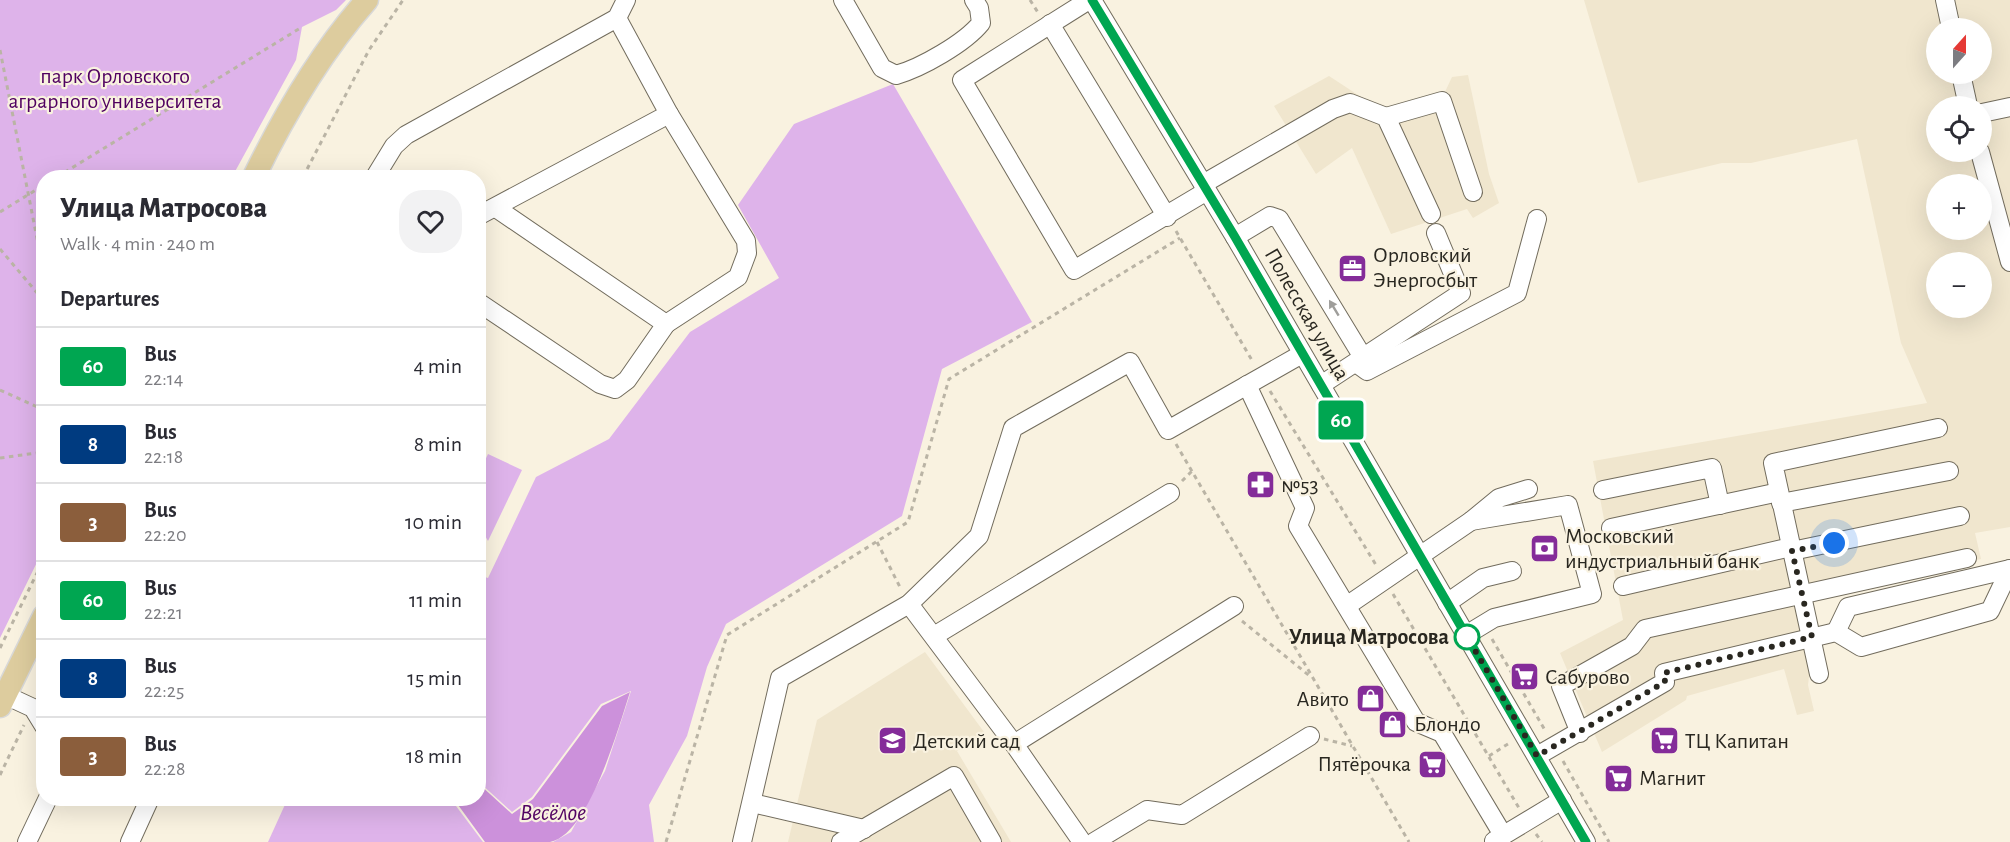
<!DOCTYPE html>
<meta charset="utf-8">
<style>
body{margin:0;font-family:"Alegreya Sans",sans-serif;background:#f2f2f3;color:#2b2b33;height:100vh;display:flex;flex-direction:column;font-size:22px;white-space:nowrap}
*{box-sizing:border-box;margin:0}
p{font-size:20px;color:#7c7c81}
.icon{flex:none;width:33px;height:33px;fill:none;stroke:currentColor;stroke-width:2;stroke-linecap:round;stroke-linejoin:round}
.map{position:relative;flex:1;overflow:hidden}
.sheet{position:absolute;left:36px;top:170px;width:450px;height:636px;display:flex;flex-direction:column;background:#fff;border-radius:24px;box-shadow:0 6px 24px #0002}
.sheet>*{flex:none}
.badge{padding:0 12px;border-radius:4px;font-size:21px;line-height:39px}
.needle{width:39px;rotate:21deg}
.fabs{position:absolute;left:1926px;top:18px;display:grid;gap:12px}
.fabs a{display:grid;place-items:center;width:66px;height:66px;border-radius:50%;background:#fff;box-shadow:0 6px 24px #0002;font-size:30px}
.you{position:absolute;width:30px;height:30px;margin:-15px;border:4px solid #fff;border-radius:50%;background:#1a73e8;box-shadow:0 0 0 9px #1a73e833}
.map>.badge{position:absolute;translate:-50% -50%;box-shadow:0 0 0 3px #fff}
h2{padding:0 24px;font-size:22px;line-height:54px}
.round{display:grid;place-items:center;flex:none;width:63px;height:63px;border-radius:24px;background:#f2f2f3}
.overview{display:flex;align-items:center;justify-content:space-between;height:102px;padding:0 24px}
h1{font-size:28px;font-weight:800;line-height:45px}
ul{padding:0;list-style:none}
li{display:flex;align-items:center;gap:18px;height:78px;padding:0 24px;border-top:2px solid #e1e1e2}
li div{flex:1}
li b{display:block;font-size:22px}
li em{font-style:normal}
li .badge{min-width:66px;font-weight:700;text-align:center}
.map>svg:first-child{display:block}
.built{fill:#f0e6ce;fill-rule:evenodd}
.green{fill:#deb3ea}
.water{fill:#cc91db}
.lines{fill:none;stroke-linecap:round;stroke-linejoin:round}
.minor-casing{stroke:#726c5d;stroke-width:20}
.major-casing{stroke:#d8d8d7;stroke-width:25}
.path{stroke:#bab4a5;stroke-width:3;stroke-dasharray:4.5 4.5;stroke-linecap:butt}
.minor{stroke:#fff;stroke-width:18}
.major{stroke:#ddcc9e;stroke-width:22}
.oneway{fill:#9f9e9b}
.line-casing{stroke:#fff;stroke-width:14}
.line{stroke:#00a651;stroke-width:9}
.walk{stroke:#292720;stroke-width:6;stroke-dasharray:0 10.8}
.stop-dot{fill:#fff;stroke:#00a651;stroke-width:3}
.labels{text-anchor:middle;dominant-baseline:central;stroke-width:4.5;stroke-linejoin:round;paint-order:stroke}
.park-label{font-size:22px;fill:#500060;stroke:#f9f2e0}
.poi-label{font-size:22px;fill:#292720;stroke:#f9f2e0;text-anchor:start}
.street-label{font-size:22px;fill:#292720;stroke:#f9f2e0}
.stop-label{font-size:22px;font-weight:bold;fill:#292720;stroke:#f9f2e0;text-anchor:end}
.water-label{font-size:24px;font-style:italic;fill:#520463;stroke:#f9f2e0}
</style>
<div class="map">
<svg width="2010" height="842" viewBox="0 0 2010 842">
<rect width="100%" height="100%" fill="#f9f2e0"/>
<g class="built">
<path d="M 1584,0 L 2010,0 L 2010,527 L 1975,533 L 1981,559 L 1807,600 L 1814,636 L 1808,685 L 1814,711 L 1797,715 L 1784,669 L 1687,696 L 1686,700 L 1602,752 L 1560,653 L 1623,620 L 1593,461 L 1927,403 L 1901,343 L 1857,139 L 1751,163 L 1722,163 L 1638,183 ZM 1936,28 L 1982,28 L 1982,74 L 1936,74 ZM 1936,106 L 1982,106 L 1982,152 L 1936,152 ZM 1936,184 L 1982,184 L 1982,230 L 1936,230 ZM 1936,262 L 1982,262 L 1982,308 L 1936,308 Z"/>
<polygon points="1468,75 1489,174 1499,203 1473,218 1467,209 1391,234 1352,148 1316,174 1274,106 1329,76 1381,110 1444,94 1452,77"/>
<polygon points="925,652 984,732 957,751 1011,842 788,842 817,720"/>
</g>
<g class="green">
<polygon points="0,0 346,0 336,10 302,27 296,60 232,177 44,177 43,550 0,638"/>
<polygon points="893,84 1032,322 942,369 902,516 726,624 707,667 687,736 649,805 654,842 553,842 571,832 605,771 631,691 601,704 532,797 512,812 479,782 479,575 488,578 536,477 609,439 690,332 779,278 738,205 794,124"/>
<polygon points="488,454 522,470 488,541 479,525 478,475"/>
<polygon points="288,798 450,798 483,842 268,842"/>
</g>
<path class="water" d="M 630,692 C 619,726 589,835 550,842 C 530,842 506,842 485,842 L 453,798 L 478,798 L 479,784 L 512,814 L 533,799 L 602,706 Z"/>
<g class="lines">
<defs>
<g id="minor">
<path d="M 843,0 L 882,68 L 896,75 C 921,68 965,43 981,23 L 979,8 L 974,0"/>
<polyline points="1089,0 962,80 1074,270 1207,191"/>
<polyline points="1092,0 1235,237 1586,842"/>
<polyline points="1945,0 1951,28"/>
<polyline points="1050,24 1167,217"/>
<polyline points="1961,74 1968,106"/>
<polyline points="1982,113 2010,107"/>
<polyline points="1386,117 1442,101 1473,192"/>
<polyline points="1980,152 2010,262"/>
<polyline points="375,177 394,146 406,135 617,18 626,0"/>
<polyline points="1203,184 1333,109 1350,103 1386,117 1431,214"/>
<polyline points="478,216 669,114 617,18"/>
<polyline points="1235,237 1270,216 1279,219 1364,359"/>
<polyline points="478,302 600,384 615,389 627,380 666,324 496,208"/>
<polyline points="666,324 738,277 747,253 746,241 669,114"/>
<polyline points="1356,363 1367,371 1517,293 1537,219"/>
<polyline points="1247,385 1305,508 1298,526 1416,722 1442,733 1503,835"/>
<polyline points="1321,385 1461,293 1436,233"/>
<polyline points="1603,490 1712,468 1720,505"/>
<polyline points="1781,503 1949,471"/>
<polyline points="1611,528 1779,492"/>
<polyline points="1792,551 1960,516"/>
<polyline points="1623,586 1791,547"/>
<polyline points="1447,603 1483,578 1512,571"/>
<polyline points="909,604 1014,744 1082,842"/>
<polyline points="1348,605 1471,521 1499,498 1528,489"/>
<polyline points="1836,632 1848,607 2010,569"/>
<polyline points="1466,635 1494,618 1592,594 1568,505 1471,521"/>
<polyline points="934,636 1170,493"/>
<polyline points="1819,674 1773,463 1938,428"/>
<polyline points="5,695 33,708 44,726"/>
<polyline points="1580,733 1561,686 1632,646 1645,629 1967,558"/>
<polyline points="1014,744 1234,606"/>
<polyline points="1537,756 1665,682 1664,673 1836,632 1861,647 1990,611 2010,569"/>
<polyline points="752,803 864,829"/>
<polyline points="1494,841 1562,800"/>
<polyline points="27,842 48,798"/>
<polyline points="130,842 150,798"/>
<polyline points="742,842 780,678 909,604 979,536 1013,428 1130,362 1168,430 1302,354"/>
<polyline points="841,842 954,776 992,842"/>
<polyline points="1094,842 1147,810 1182,815 1310,736"/>
</g>
<g id="major">
<path d="M 254,177 C 285,113 320,53 367,0"/>
<polyline points="0,706 44,616"/>
</g>
</defs>
<use href="#minor" class="minor-casing"/>
<use href="#major" class="major-casing"/>
<g class="path">
<polyline points="1030,0 1039,14"/>
<polyline points="0,50 44,274"/>
<polyline points="57,177 302,27"/>
<polyline points="303,177 369,50 403,0"/>
<polyline points="0,212 44,185"/>
<polyline points="1176,231 1253,362"/>
<polyline points="0,249 44,301"/>
<polyline points="0,390 44,410"/>
<polyline points="1270,391 1376,565"/>
<polyline points="1176,444 1409,842"/>
<polyline points="0,458 44,452"/>
<polyline points="478,459 484,462 478,472"/>
<polyline points="1182,481 1192,471"/>
<polyline points="877,542 901,589"/>
<polyline points="1393,594 1519,808"/>
<polyline points="1242,621 1311,677"/>
<polyline points="1492,639 1546,732"/>
<polyline points="0,648 44,559"/>
<polyline points="1324,739 1352,746"/>
<polyline points="1489,756 1511,742"/>
<polyline points="1563,761 1609,842"/>
<polyline points="0,775 24,725"/>
<polyline points="1536,834 1542,842"/>
<polyline points="666,842 727,635 908,522 949,379 1180,238"/>
</g>
<use href="#minor" class="minor"/>
<use href="#major" class="major"/>
</g>
<defs><path id="oneway-solid" d="M-6-.8H1V-3.2L6.5 0L1 3.2V.8H-6Z" transform="scale(1.5)"/></defs>
<use class="oneway" href="#oneway-solid" transform="translate(1334 308) rotate(-121)"/>
<g class="lines">
<defs>
<polyline id="line" points="1092,0 1235,237 1586,842"/>
</defs>
<use href="#line" class="line-casing"/>
<use href="#line" class="line"/>
<polyline class="walk" points="1467,637 1466,635 1537,756 1665,682 1664,673 1812,637 1792,551 1834,543"/>
</g>
<defs>
<symbol id="office-square" viewBox="-11 -11 22 22"><rect x="-9" y="-9" width="18" height="18" rx="4" fill="#842c99" stroke="#f9f2e0"/><path d="M-6-3h4V-5.5h4V-3h4V5H-6ZM-1-4.5V-3h2v-1.5ZM-6 0V1H6V0Z" fill="#fff"/></symbol>
<symbol id="pharmacy-square" viewBox="-11 -11 22 22"><rect x="-9" y="-9" width="18" height="18" rx="4" fill="#842c99" stroke="#f9f2e0"/><path d="M-2-6h4v4h4v4h-4v4h-4v-4h-4v-4h4Z" fill="#fff"/></symbol>
<symbol id="bank-square" viewBox="-11 -11 22 22"><rect x="-9" y="-9" width="18" height="18" rx="4" fill="#842c99" stroke="#f9f2e0"/><path d="M-6-4H6V4H-6ZM0-2.3a2.3 2.3 0 1 0 0 4.6a2.3 2.3 0 1 0 0-4.6Z" fill="#fff"/></symbol>
<symbol id="supermarket-square" viewBox="-11 -11 22 22"><rect x="-9" y="-9" width="18" height="18" rx="4" fill="#842c99" stroke="#f9f2e0"/><path d="M-6-5.5h2.5l.6 2H6L4.5 2H-2.5L-4.4-4H-6ZM-1.5 3.2a1.3 1.3 0 1 0 .1 0ZM3 3.2a1.3 1.3 0 1 0 .1 0Z" fill="#fff"/></symbol>
<symbol id="shop-square" viewBox="-11 -11 22 22"><rect x="-9" y="-9" width="18" height="18" rx="4" fill="#842c99" stroke="#f9f2e0"/><path d="M-5-2.5h2.3a2.7 3.5 0 0 1 5.4 0H5L5.5 6h-11ZM-1.5-2.5h3a1.5 2.3 0 0 0-3 0Z" fill="#fff"/></symbol>
<symbol id="school-square" viewBox="-11 -11 22 22"><rect x="-9" y="-9" width="18" height="18" rx="4" fill="#842c99" stroke="#f9f2e0"/><path d="M0-5L7-2L0 1L-7-2ZM-4 1L0 2.5L4 1V4Q0 6-4 4Z" fill="#fff"/></symbol>
</defs>
<g fill-rule="evenodd">
<use href="#office-square" x="1336" y="252" width="33" height="33"/>
<use href="#pharmacy-square" x="1244" y="468" width="33" height="33"/>
<use href="#bank-square" x="1528" y="532" width="33" height="33"/>
<use href="#supermarket-square" x="1508" y="660" width="33" height="33"/>
<use href="#shop-square" x="1354" y="682" width="33" height="33"/>
<use href="#shop-square" x="1376" y="708" width="33" height="33"/>
<use href="#school-square" x="876" y="724" width="33" height="33"/>
<use href="#supermarket-square" x="1648" y="724" width="33" height="33"/>
<use href="#supermarket-square" x="1416" y="748" width="33" height="33"/>
<use href="#supermarket-square" x="1602" y="762" width="33" height="33"/>
</g>
<circle class="stop-dot" cx="1467" cy="637" r="12"/>
<g class="labels">
<g class="park-label">
<text x="115" y="76">парк Орловского<tspan x="115" dy="25">аграрного университета</tspan></text>
</g>
<g class="poi-label">
<text x="1373" y="255">Орловский<tspan x="1373" dy="25">Энергосбыт</tspan></text>
<text x="1281" y="485">№53</text>
<text x="1565" y="536">Московский<tspan x="1565" dy="25">индустриальный банк</tspan></text>
<text x="1545" y="677">Сабурово</text>
<text x="1349" y="699" text-anchor="end">Авито</text>
<text x="1414" y="724">Блондо</text>
<text x="913" y="741">Детский сад</text>
<text x="1685" y="741">ТЦ Капитан</text>
<text x="1411" y="764" text-anchor="end">Пятёрочка</text>
<text x="1639" y="778">Магнит</text>
</g>
<g class="street-label">
<text transform="translate(1307 314) rotate(60)">Полесская улица</text>
</g>
<g class="stop-label">
<text x="1449" y="637">Улица Матросова</text>
</g>
<g class="water-label">
<text x="553" y="813">Весёлое</text>
</g>
</g>
</svg>
<div class="fabs">
<a><svg class="needle" viewBox="-14 -14 28 28"><path d="M0-13l5 13h-10z" fill="#e53935"/><path d="M0 13l5-13h-10z" fill="#7c7c81"/></svg></a>
<a><svg class="icon" aria-label="locate" viewBox="0 0 24 24"><circle cx="12" cy="12" r="6"/><path d="M12 2v4M12 18v4M2 12h4M18 12h4"/></svg></a>
<a>+</a>
<a>−</a>
</div>
<div class="you" style="left:1834px;top:543px"></div>
<b class="badge" style="left:1341px;top:420px;background:#00a651;color:#fff">60</b>
<section class="sheet">
<div class="overview"><div><h1>Улица Матросова</h1><p>Walk · 4 min · 240 m</p></div><a class="round"><svg class="icon" aria-label="heart" viewBox="0 0 24 24"><path d="M12 20l-8-8c-3-5 5-10 8-4 3-6 11-1 8 4z"/></svg></a></div>
<h2>Departures</h2>
<ul>
<li><span class="badge" style="background:#00a651;color:#fff">60</span><div><b>Bus</b><p>22:14</p></div><em>4 min</em></li>
<li><span class="badge" style="background:#003b80;color:#fff">8</span><div><b>Bus</b><p>22:18</p></div><em>8 min</em></li>
<li><span class="badge" style="background:#8b5e3c;color:#fff">3</span><div><b>Bus</b><p>22:20</p></div><em>10 min</em></li>
<li><span class="badge" style="background:#00a651;color:#fff">60</span><div><b>Bus</b><p>22:21</p></div><em>11 min</em></li>
<li><span class="badge" style="background:#003b80;color:#fff">8</span><div><b>Bus</b><p>22:25</p></div><em>15 min</em></li>
<li><span class="badge" style="background:#8b5e3c;color:#fff">3</span><div><b>Bus</b><p>22:28</p></div><em>18 min</em></li>
</ul>
</section>
</div>
